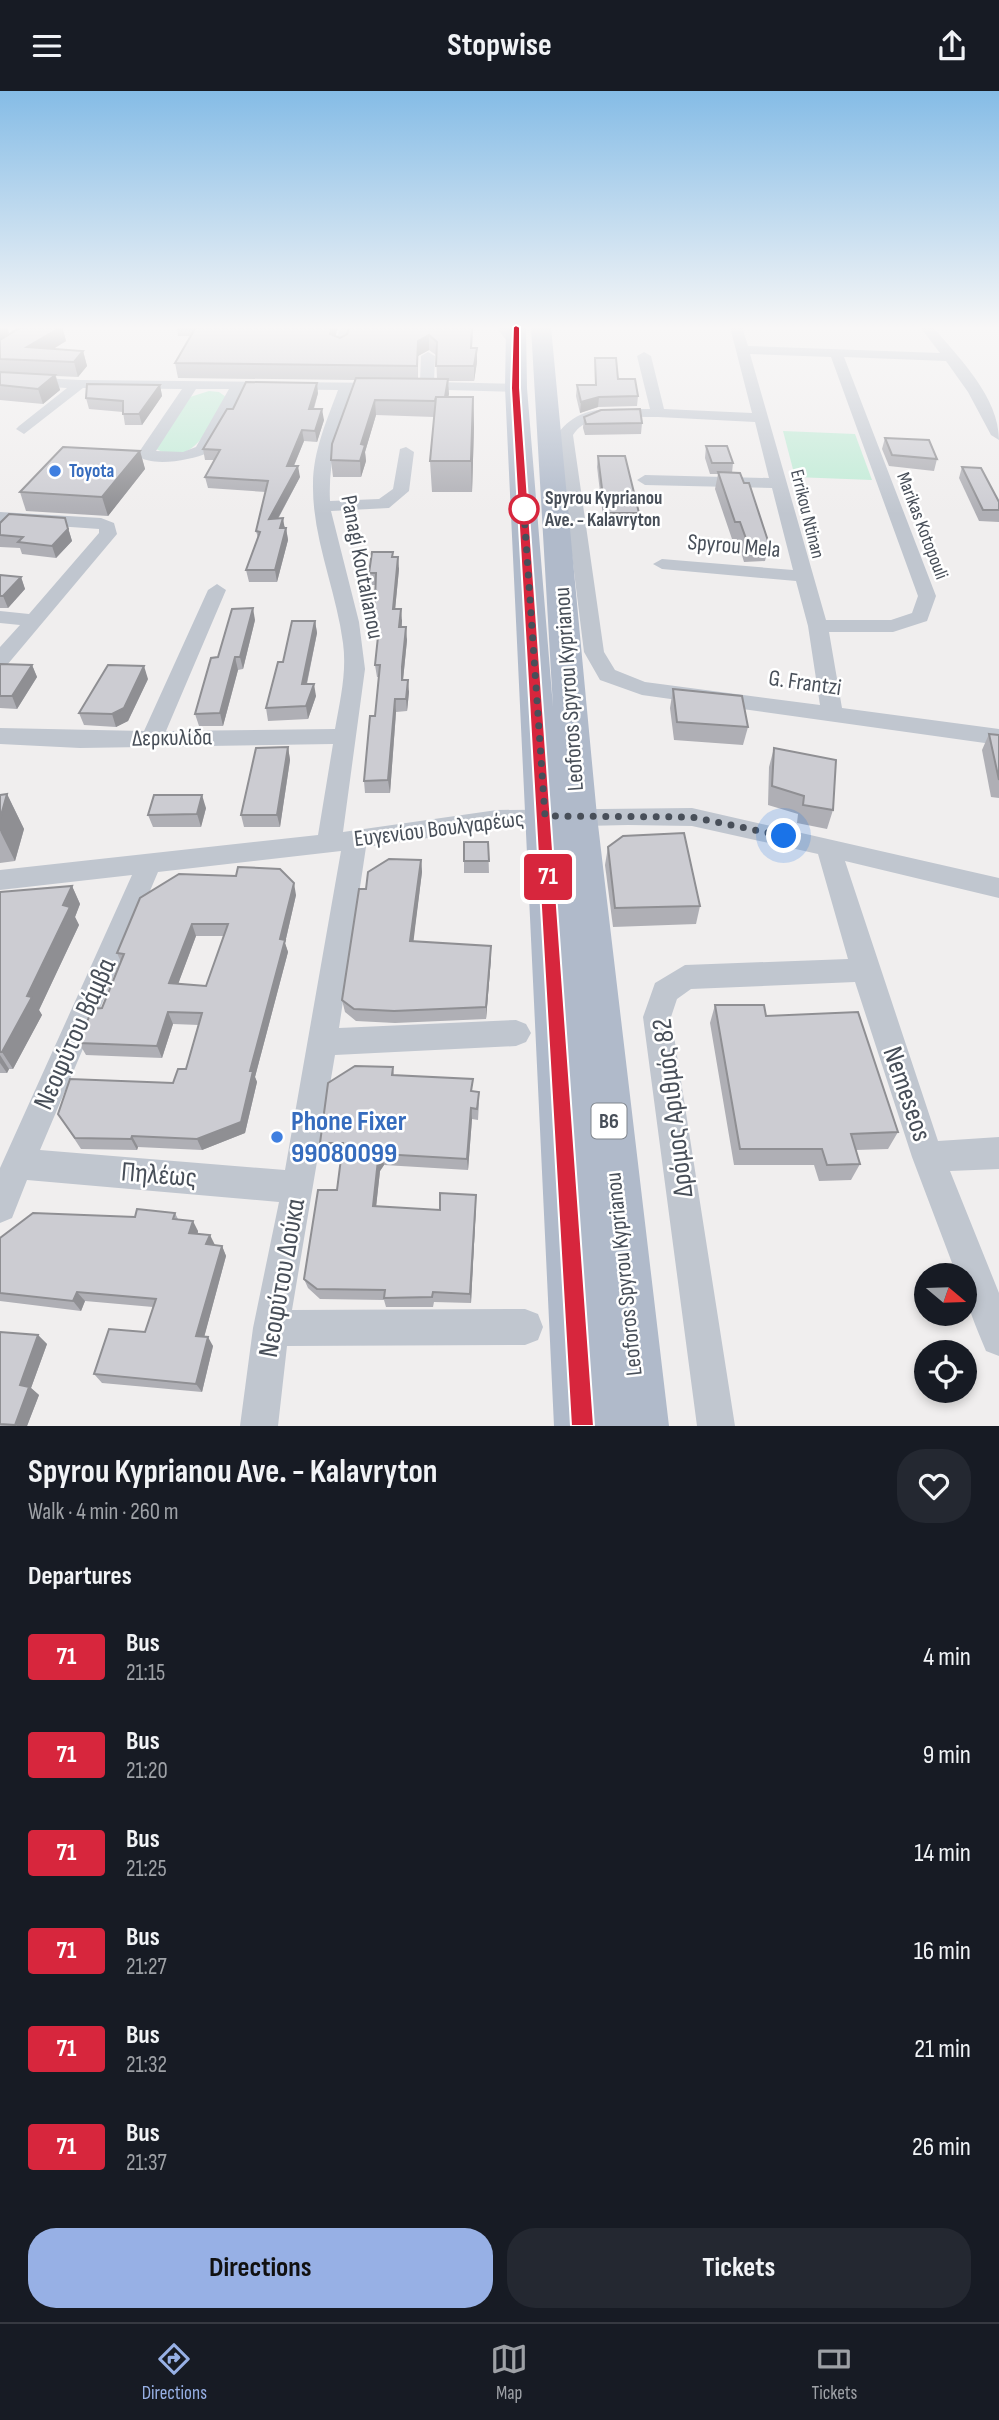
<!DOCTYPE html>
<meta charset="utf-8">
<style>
body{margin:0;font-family:"Sofia Sans Condensed",sans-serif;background:#242831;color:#f1f3f6;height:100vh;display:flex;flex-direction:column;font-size:26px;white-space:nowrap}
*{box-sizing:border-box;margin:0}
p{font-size:23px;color:#9ea1a6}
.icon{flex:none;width:38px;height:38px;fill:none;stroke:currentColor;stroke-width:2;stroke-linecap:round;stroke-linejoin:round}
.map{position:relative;height:1335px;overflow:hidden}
.drawer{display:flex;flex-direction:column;background:#171b24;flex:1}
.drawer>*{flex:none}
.badge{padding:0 14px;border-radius:5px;font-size:24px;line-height:46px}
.needle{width:46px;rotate:109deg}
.buttons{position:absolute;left:914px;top:1172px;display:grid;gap:14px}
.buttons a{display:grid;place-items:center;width:63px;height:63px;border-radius:50%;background:#171b24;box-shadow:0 4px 10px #0003;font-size:35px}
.you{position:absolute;width:35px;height:35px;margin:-18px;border:5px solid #fff;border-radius:50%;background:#1a73e8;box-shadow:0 0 0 10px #1a73e833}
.map>.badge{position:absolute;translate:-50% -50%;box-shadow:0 0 0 4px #fff}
h2{padding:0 28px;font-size:26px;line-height:63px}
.round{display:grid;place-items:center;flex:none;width:74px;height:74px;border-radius:28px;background:#242831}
.summary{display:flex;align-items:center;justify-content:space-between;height:119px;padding:0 28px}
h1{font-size:33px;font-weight:700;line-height:52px}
.button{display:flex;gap:14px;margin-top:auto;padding:14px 28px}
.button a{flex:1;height:80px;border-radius:28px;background:#97b0e5;color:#111;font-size:28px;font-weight:700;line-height:80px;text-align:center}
.button a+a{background:#242831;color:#f1f3f6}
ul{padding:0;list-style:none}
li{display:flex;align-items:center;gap:21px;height:98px;padding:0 28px}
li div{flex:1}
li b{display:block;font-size:26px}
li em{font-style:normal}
li .badge{min-width:77px;font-weight:700;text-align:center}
header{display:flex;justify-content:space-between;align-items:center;height:91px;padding:0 28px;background:#171b24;font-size:32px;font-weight:700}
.dock{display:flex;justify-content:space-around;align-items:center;height:98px;border-top:2px solid #363941;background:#171b24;font-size:19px;color:#9ea1a6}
.dock a{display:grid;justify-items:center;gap:4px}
.dock .on{color:#97b0e5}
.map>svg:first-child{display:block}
.green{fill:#c0ebd6}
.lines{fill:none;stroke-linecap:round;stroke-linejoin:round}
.street{fill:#c0c6cf;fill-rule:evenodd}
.primary{fill:#b0baca;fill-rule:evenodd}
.wall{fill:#afafb5;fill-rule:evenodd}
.shaded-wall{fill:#8f8f93}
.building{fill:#ccccd2;stroke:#8f8f93;stroke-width:2;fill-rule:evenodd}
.line{fill:#d7263d;stroke:#fff;stroke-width:2}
.walk{stroke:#484f59;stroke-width:7;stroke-dasharray:0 12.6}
.shop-dot{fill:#3f7fe0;stroke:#fff;stroke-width:2.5}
.stop-dot{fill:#fff;stroke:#d7263d;stroke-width:3.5}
.labels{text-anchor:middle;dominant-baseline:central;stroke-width:5;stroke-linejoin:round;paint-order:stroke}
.far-shop-label{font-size:19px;font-weight:bold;fill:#366cbe;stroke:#fff;text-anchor:start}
.far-stop-label{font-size:19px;font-weight:bold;fill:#484f59;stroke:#fff;text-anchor:start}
.far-street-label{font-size:19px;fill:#484f59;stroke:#fff}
.shield{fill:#fff;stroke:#7f848b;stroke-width:2}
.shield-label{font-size:21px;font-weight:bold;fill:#484f59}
.street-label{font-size:23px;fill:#484f59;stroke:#fff}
.near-street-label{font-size:28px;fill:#484f59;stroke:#fff}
.near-shop-label{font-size:28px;font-weight:bold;fill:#366cbe;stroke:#fff;text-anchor:start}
</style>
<header><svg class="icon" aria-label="menu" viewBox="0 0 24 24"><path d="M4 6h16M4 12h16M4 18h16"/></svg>Stopwise<svg class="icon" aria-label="share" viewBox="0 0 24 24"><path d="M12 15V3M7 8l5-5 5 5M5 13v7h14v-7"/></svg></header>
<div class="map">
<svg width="999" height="1335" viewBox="0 0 999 1335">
<rect width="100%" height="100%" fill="#f0eeee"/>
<g class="green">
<path d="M 209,300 L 219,301 L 226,306 C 210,332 195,379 156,358 L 190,306 Z"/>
<polygon points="783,340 855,343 872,389 795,386"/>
</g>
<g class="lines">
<g class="street">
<polygon points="341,236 354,236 347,255 340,259 333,255"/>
<polygon points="496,236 509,236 523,252 511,255"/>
<path d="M 730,236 L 742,236 L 748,255 L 940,262 L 920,236 L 933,236 C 959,267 999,306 999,349 L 991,344 L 968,301 L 946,270 L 844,266 L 936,505 L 927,530 L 893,541 L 829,541 L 842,617 L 999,638 L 999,654 L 642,604 L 600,589 L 584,561 L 557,344 C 580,311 614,319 650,318 L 637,265 L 644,261 L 651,265 L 664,318 L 752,322 ZM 750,263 L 831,266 L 918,505 L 912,522 L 891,529 L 826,529 ZM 658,326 L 755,331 L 769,387 L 645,384 L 637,389 L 645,394 L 772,397 L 793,479 L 662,468 L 653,473 L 662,478 L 796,490 L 808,535 L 820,614 L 645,591 L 615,579 L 604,561 L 573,344 C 589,319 631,327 658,326 Z"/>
<polygon points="428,261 435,265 434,291 516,293 523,297 516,301 412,298 412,292 420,291 421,265"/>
<path d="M 0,285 L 80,289 L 388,292 L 390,295 L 383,299 L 352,299 C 339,336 328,370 330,410 L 379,408 L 393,398 L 400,358 L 406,356 L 414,361 L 409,400 L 389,417 L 331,420 L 359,531 L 365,578 L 343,741 L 497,719 L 692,717 L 999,787 L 999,807 L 845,770 L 938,1050 L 999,1046 L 999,1078 L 950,1080 L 999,1202 L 999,1265 L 986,1260 C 976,1235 964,1211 964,1185 L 957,1185 L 912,1066 L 855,891 L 691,898 L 677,908 L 671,926 L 735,1335 L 697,1335 L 643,926 L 655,892 L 685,874 L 848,868 L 818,763 L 692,735 L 628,734 L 497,737 L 366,756 L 339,937 L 516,929 L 526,933 L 531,942 L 526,951 L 516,955 L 335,964 L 292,1219 L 525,1218 L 538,1223 L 543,1236 L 538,1249 L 525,1254 L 287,1255 L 278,1335 L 240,1335 L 253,1237 L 279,1111 L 27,1089 L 12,1127 L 0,1132 L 0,1077 L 132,784 L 0,799 L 0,779 L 318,744 L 333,653 L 80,657 L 0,653 L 0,637 L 144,640 L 208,499 L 217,493 L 226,499 L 166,640 L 335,638 C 340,609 347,581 343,552 C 336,498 312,447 313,393 C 313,360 327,329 338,299 L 244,298 L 208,362 C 191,369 151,377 137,364 L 182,298 L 83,297 L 24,343 L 16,338 L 19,335 L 67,297 L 0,293 ZM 196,298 L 229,298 L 196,356 L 183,361 L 156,360 ZM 341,760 L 285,1079 L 40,1059 L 158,781 Z"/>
<polygon points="0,421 101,427 114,432 117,443 7,574 0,575 0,556 20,534 0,532 0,520 29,523 99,442 99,438 0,431"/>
</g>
<polygon class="primary" points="506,236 526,236 527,297 553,616 531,236 551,236 597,725 669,1335 554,1335 505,297"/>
</g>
<g class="wall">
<polygon points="62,236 66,250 53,258 83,260 87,275 78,286 56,285 60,299 43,313 0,309 0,249"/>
<path d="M 177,236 L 338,236 L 335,245 L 340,247 L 473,236 L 472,257 L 477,271 L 474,290 L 448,290 L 448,306 L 473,306 L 474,336 L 472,401 L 432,401 L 430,370 L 434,326 L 376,324 L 365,361 L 366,370 L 361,386 L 333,386 L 331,369 L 355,289 L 178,287 L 175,272 L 191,245 L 178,245 ZM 429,259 L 436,264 L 437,288 L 418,288 L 418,265 Z"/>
<polygon points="595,267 638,305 637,315 598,316 580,322 576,305 577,294 595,294"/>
<polygon points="160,294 162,305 142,334 125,334 123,321 89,318 86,307"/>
<polygon points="318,302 314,318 324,329 317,351 304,350 294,375 300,386 278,428 286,437 288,449 277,491 249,491 246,479 258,447 256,440 266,401 208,397 205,386 214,369 205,369 203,358 233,318"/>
<polygon points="584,326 642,332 641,343 585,344 583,337"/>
<polygon points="885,347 937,368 934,380 889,375 882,358"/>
<polygon points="706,355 733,372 732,382 769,453 765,470 744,471 737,448 732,448 715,398 718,383 710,383 705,367"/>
<polygon points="140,360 145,378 108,425 26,420 20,401"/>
<polygon points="598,365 639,422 637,434 604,434 597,376"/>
<polygon points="962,376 999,411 999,431 979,430 959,387"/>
<polygon points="65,427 72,450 56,467 22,463 20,457 0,456 0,432"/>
<polygon points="393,466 399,478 395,518 402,530 402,536 407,549 403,589 409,601 407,620 396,621 390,702 365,702 364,690 375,625 379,586 377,586 375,574 378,549 375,549 374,537 375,494 370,494 369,482"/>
<polygon points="0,484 21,486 25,498 8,517 0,517"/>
<polygon points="255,529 243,578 238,579 223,635 199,635 195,623 218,566"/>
<polygon points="315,530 317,542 307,593 316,605 308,628 268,630 266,617 283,571"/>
<polygon points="0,573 32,574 37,586 17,618 0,617"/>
<polygon points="148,588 128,630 116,636 84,634 79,622"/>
<polygon points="673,598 748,636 743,654 674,649 670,617"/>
<polygon points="989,643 999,644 999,707 991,706 982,659"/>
<polygon points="288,656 290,669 280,736 244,736 241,724"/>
<polygon points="774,657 833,719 827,738 797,732 798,723 768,714 769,676"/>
<polygon points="7,703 24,738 15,770 0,772 0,740 1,741"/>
<polygon points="206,717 201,736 153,736 148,724"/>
<polygon points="488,751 489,782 464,782 464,770"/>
<polygon points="608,756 700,815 696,833 613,836 605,774"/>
<polygon points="421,769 422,781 413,850 491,855 491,867 486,928 395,932 356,930 345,921 342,909 366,798"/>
<polygon points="72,795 80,813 75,826 79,834 39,919 42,924 13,978 9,978 7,982 0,982 0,801"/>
<path d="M 296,804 L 285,852 L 288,861 L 255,986 L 257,991 L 245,1042 L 202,1059 L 138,1056 L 137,1059 L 81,1058 L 58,1023 L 173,992 L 186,978 L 199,934 L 173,933 L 162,967 L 86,964 L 79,952 L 102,917 L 121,871 L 117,862 L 140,807 ZM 196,845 L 224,845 L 206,895 L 178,893 Z"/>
<polygon points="715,914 766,925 898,1041 888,1058 856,1059 860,1073 851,1089 819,1090 814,1074 734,1074 710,932"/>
<polygon points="393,976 394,984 473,1000 479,1012 478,1029 472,1028 468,1079 384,1074 380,1080 376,1115 440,1119 476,1104 476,1114 471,1212 434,1211 433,1216 386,1216 384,1209 320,1208 308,1197 304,1188 337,1099 342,1063 323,1063 320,1052"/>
<polygon points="175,1122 178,1128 198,1140 198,1143 215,1154 222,1155 226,1165 204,1246 213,1255 202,1301 102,1292 94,1283 145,1241 153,1216 85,1210 81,1220 0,1210 0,1148 135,1126"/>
<polygon points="0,1241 38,1244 47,1253 31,1297 39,1304 27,1335 0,1335"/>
</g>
<g class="shaded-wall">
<polygon points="0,236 7,236 9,242 0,249"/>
<polygon points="62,236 66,250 34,270 27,256"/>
<polygon points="332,236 338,236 332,257 330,243"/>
<polygon points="429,244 429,259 418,265 417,289 418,250"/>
<polygon points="477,257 477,271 474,290 474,275"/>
<polygon points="83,260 87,275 78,286 74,271"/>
<polygon points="55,284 60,299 43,313 38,298"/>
<polygon points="448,288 449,303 445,326 444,310"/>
<polygon points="317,292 318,302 310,329 309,318"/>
<polygon points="160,294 162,305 142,334 139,323"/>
<polygon points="473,306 474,336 472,401 471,370"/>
<polygon points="599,306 598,316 580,322 581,311"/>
<polygon points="375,309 376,324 365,361 366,370 361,386 360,370 361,353"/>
<polygon points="322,318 324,329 317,351 315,340"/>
<polygon points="302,339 304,350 289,386 287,375"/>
<polygon points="140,360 145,378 108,425 102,406"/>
<polygon points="298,375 300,386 271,440 269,428"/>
<polygon points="65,427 72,450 56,467 52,455"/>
<polygon points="283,427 285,439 280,437"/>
<polygon points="286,437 288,449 277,491 275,479"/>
<polygon points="398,466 399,478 394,530 393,518"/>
<polygon points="21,486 25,498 8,517 3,505"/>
<polygon points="253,517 255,529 243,578 240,566"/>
<polygon points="401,518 402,530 400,549 399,536"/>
<polygon points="315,530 317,542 304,605 302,593"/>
<polygon points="406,536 407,549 403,589 403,601 402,576"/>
<polygon points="235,566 238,579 223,635 220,622"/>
<polygon points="32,574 37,586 17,618 12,605"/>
<polygon points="144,575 148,588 128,630 116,636 112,623"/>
<polygon points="408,589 409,601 407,620 406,608"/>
<polygon points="314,593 316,605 308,628 306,615"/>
<polygon points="395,608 396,621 390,702 388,689"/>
<polygon points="288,656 290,669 280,736 277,724"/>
<polygon points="7,703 24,738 15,770 0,740 0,728"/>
<polygon points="202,704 206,717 201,736 197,723"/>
<polygon points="421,769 422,781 412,862 410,850"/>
<polygon points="294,792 296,804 285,852 288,861 255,986 257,991 245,1042 202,1059 197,1048 280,848"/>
<polygon points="72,795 80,813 75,826 79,834 39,919 42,924 13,978 2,961"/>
<polygon points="192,833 196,845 174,904 169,892"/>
<polygon points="491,855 491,867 486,928 486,916"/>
<polygon points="168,921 173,933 162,967 157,955"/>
<polygon points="0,964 9,978 7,982 0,972"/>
<polygon points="471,1017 472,1028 468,1079 467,1068"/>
<polygon points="132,1045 138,1056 137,1059 131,1048"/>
<polygon points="382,1063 384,1074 380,1080 375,1126 373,1115 378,1069"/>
<polygon points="476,1104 476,1114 471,1212 470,1203"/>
<polygon points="193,1130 198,1140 195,1152 189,1142"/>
<polygon points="210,1144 215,1154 206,1153"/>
<polygon points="222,1155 226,1165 202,1254 196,1245"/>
<polygon points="77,1201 85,1210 81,1220 73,1210"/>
<polygon points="38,1244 47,1253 31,1297 39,1304 27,1335 17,1335 15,1334 20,1294"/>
<polygon points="208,1246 213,1255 202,1301 196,1293"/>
</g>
<g class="building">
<polygon points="21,236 61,236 27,256 83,260 74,271 0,268 0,249"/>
<polygon points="196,236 332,236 330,243 340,247 347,243 349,236 472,236 471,257 477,257 474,275 436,275 437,251 429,244 418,250 417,275 175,272"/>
<polygon points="595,267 616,267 618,288 635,288 638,305 599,306 581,311 577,294 596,294"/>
<polygon points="0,281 55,284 38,298 0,294"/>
<polygon points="356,287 448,288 445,306 436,306 435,310 375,309 361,353 365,354 360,370 331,369 332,353"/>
<polygon points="246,291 317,292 309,318 322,318 315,340 302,339 287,375 298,375 269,428 283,427 280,437 286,437 275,479 246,479 260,441 256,440 268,390 205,386 220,359 203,358 227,318 233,318"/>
<polygon points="87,293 160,294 139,323 123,323 123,310 86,307"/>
<polygon points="436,306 473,306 471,370 430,370"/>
<polygon points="640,318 642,332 586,333 584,326 601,319"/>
<polygon points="885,347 929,349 937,368 892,364"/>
<polygon points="706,355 727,355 733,372 712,372"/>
<polygon points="63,356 140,360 102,406 20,401"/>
<polygon points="598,365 625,365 639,422 605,422"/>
<polygon points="962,376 981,377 999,411 999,419 983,419"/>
<polygon points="718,381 740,382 744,392 749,392 769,453 748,453 740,431 735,431"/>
<polygon points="9,423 65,427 68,438 52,455 18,451 23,446 0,444 0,432"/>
<polygon points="372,461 393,461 392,466 398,466 393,518 401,518 399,536 406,536 402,576 402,589 408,589 406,608 395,608 388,689 364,690 370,625 375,625 380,574 375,574 379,536 374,537 376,482 369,482"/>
<polygon points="0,484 21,486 3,505 0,505"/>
<polygon points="253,517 240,566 235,566 220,622 195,623 211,567 218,566 232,518"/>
<polygon points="292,530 315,530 302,593 314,593 306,615 266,617 278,571 283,571"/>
<polygon points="0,573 32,574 12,605 0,605"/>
<polygon points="108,574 144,575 124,617 112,623 79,622"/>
<polygon points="673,598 742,605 748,636 677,631"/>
<polygon points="989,643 999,644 999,689"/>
<polygon points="288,656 277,724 241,724 256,657"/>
<polygon points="774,657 836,669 833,719 803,714 804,705 772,695"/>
<polygon points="7,703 0,728 0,704"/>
<polygon points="154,704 202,704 197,723 148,724"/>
<polygon points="684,742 700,815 615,817 608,756 623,745"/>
<polygon points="464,751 488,751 489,770 464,770"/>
<polygon points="389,768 421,769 410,850 491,855 486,916 394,920 354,918 342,909 359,798 366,798 368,781"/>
<path d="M 238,776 L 280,778 L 294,792 L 280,848 L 285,849 L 250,980 L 253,980 L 241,1031 L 197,1048 L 132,1045 L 131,1048 L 75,1047 L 58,1023 L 70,988 L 173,992 L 178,978 L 186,978 L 202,922 L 168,921 L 157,955 L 79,952 L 92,918 L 102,917 L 124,863 L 117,862 L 140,807 L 179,783 L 236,785 ZM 192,833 L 228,833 L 206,895 L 169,892 Z"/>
<polygon points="72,795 63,814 70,816 27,905 32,906 2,961 0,961 0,801"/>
<polygon points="715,914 764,914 766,925 858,921 898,1041 851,1043 860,1073 827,1074 822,1058 740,1058"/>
<polygon points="355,975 393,976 392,984 473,988 471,1000 479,1001 477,1018 471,1017 467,1068 382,1063 378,1069 373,1115 440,1119 440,1102 476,1104 470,1203 433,1201 432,1206 384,1207 385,1199 317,1198 304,1188 318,1099 337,1099 343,1052 320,1052 328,992"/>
<polygon points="137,1118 175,1122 173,1128 193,1130 189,1142 210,1144 206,1153 222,1155 196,1245 208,1246 196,1293 94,1283 109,1238 145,1241 156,1208 77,1201 73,1210 0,1202 0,1147 33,1122 135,1126"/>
<polygon points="0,1241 38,1244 20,1294 29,1296 15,1334 0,1333"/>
</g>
<linearGradient id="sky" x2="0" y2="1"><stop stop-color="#85bce6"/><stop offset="0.56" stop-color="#f8f7f7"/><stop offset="1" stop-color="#f8f7f7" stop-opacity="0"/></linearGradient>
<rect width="999" height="423" fill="url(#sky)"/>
<polygon class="line" points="516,234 520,236 520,297 594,1335 571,1335 511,297 513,236"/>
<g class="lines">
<polyline class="walk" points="524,418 523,407 545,725 692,726 784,745"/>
</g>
<g class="shop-dot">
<circle cx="55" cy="380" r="7"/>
<circle cx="277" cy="1046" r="7"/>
</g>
<circle class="stop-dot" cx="524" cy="418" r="14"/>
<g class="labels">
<g class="far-shop-label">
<text x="69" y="380">Toyota</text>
</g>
<g class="far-stop-label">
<text x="545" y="407">Spyrou Kyprianou<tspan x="545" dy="22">Ave. - Kalavryton</tspan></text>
</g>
<g class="far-street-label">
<text transform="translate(807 423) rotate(76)">Errikou Ntinan</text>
<text transform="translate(922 435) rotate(69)">Marikas Kotopouli</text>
</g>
<rect class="shield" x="591.5" y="1012.5" width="35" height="35" rx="5"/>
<g class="shield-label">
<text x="609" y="1030">B6</text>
</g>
<g class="street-label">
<text transform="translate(734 455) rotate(5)">Spyrou Mela</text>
<text transform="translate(362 476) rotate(79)">Panagi Koutalianou</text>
<text transform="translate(805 592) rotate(8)">G. Frantzi</text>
<text transform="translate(569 598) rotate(-94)">Leoforos Spyrou Kyprianou</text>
<text transform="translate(172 647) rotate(-1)">Δερκυλίδα</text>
<text transform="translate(439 738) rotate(-7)">Ευγενίου Βουλγαρέως</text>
<text transform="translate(624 1183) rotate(-96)">Leoforos Spyrou Kyprianou</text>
</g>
<g class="near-street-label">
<text transform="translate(75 943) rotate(-66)">Νεοφύτου Βάμβα</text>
<text transform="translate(907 1003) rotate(71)">Nemeseos</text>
<text transform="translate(673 1017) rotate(-97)">Δρόμος Αριθμός 82</text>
<text transform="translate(159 1084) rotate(5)">Πηλέως</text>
<text transform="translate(282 1187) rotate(-80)">Νεοφύτου Δούκα</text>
</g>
<g class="near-shop-label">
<text x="291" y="1030">Phone Fixer<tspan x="291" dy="32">99080099</tspan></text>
</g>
</g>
</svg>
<div class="buttons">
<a><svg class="needle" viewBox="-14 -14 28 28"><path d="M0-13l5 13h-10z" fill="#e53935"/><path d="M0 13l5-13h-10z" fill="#9ea1a6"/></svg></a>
<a><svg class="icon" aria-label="locate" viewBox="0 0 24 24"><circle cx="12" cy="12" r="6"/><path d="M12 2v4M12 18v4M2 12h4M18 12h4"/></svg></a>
</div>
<div class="you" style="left:784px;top:745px"></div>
<b class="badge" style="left:548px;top:786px;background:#d7263d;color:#fff">71</b>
</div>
<section class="drawer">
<div class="summary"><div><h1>Spyrou Kyprianou Ave. - Kalavryton</h1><p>Walk · 4 min · 260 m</p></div><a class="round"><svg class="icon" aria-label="heart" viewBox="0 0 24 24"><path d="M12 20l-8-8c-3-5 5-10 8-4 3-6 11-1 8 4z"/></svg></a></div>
<h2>Departures</h2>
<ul>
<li><span class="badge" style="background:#d7263d;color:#fff">71</span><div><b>Bus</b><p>21:15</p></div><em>4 min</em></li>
<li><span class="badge" style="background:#d7263d;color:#fff">71</span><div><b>Bus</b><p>21:20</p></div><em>9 min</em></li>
<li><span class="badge" style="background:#d7263d;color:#fff">71</span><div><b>Bus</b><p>21:25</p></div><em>14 min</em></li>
<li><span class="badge" style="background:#d7263d;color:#fff">71</span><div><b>Bus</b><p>21:27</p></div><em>16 min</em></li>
<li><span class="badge" style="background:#d7263d;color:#fff">71</span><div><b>Bus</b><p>21:32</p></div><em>21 min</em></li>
<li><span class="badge" style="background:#d7263d;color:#fff">71</span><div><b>Bus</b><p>21:37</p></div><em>26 min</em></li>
</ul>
<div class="button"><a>Directions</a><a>Tickets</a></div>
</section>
<nav class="dock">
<a class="on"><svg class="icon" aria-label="directions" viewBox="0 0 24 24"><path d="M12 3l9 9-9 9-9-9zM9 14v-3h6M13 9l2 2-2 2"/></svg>Directions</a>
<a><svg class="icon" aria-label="map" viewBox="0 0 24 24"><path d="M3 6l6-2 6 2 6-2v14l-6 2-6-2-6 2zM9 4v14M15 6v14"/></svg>Map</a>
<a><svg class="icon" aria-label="tickets" viewBox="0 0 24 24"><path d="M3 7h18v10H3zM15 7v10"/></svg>Tickets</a>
</nav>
